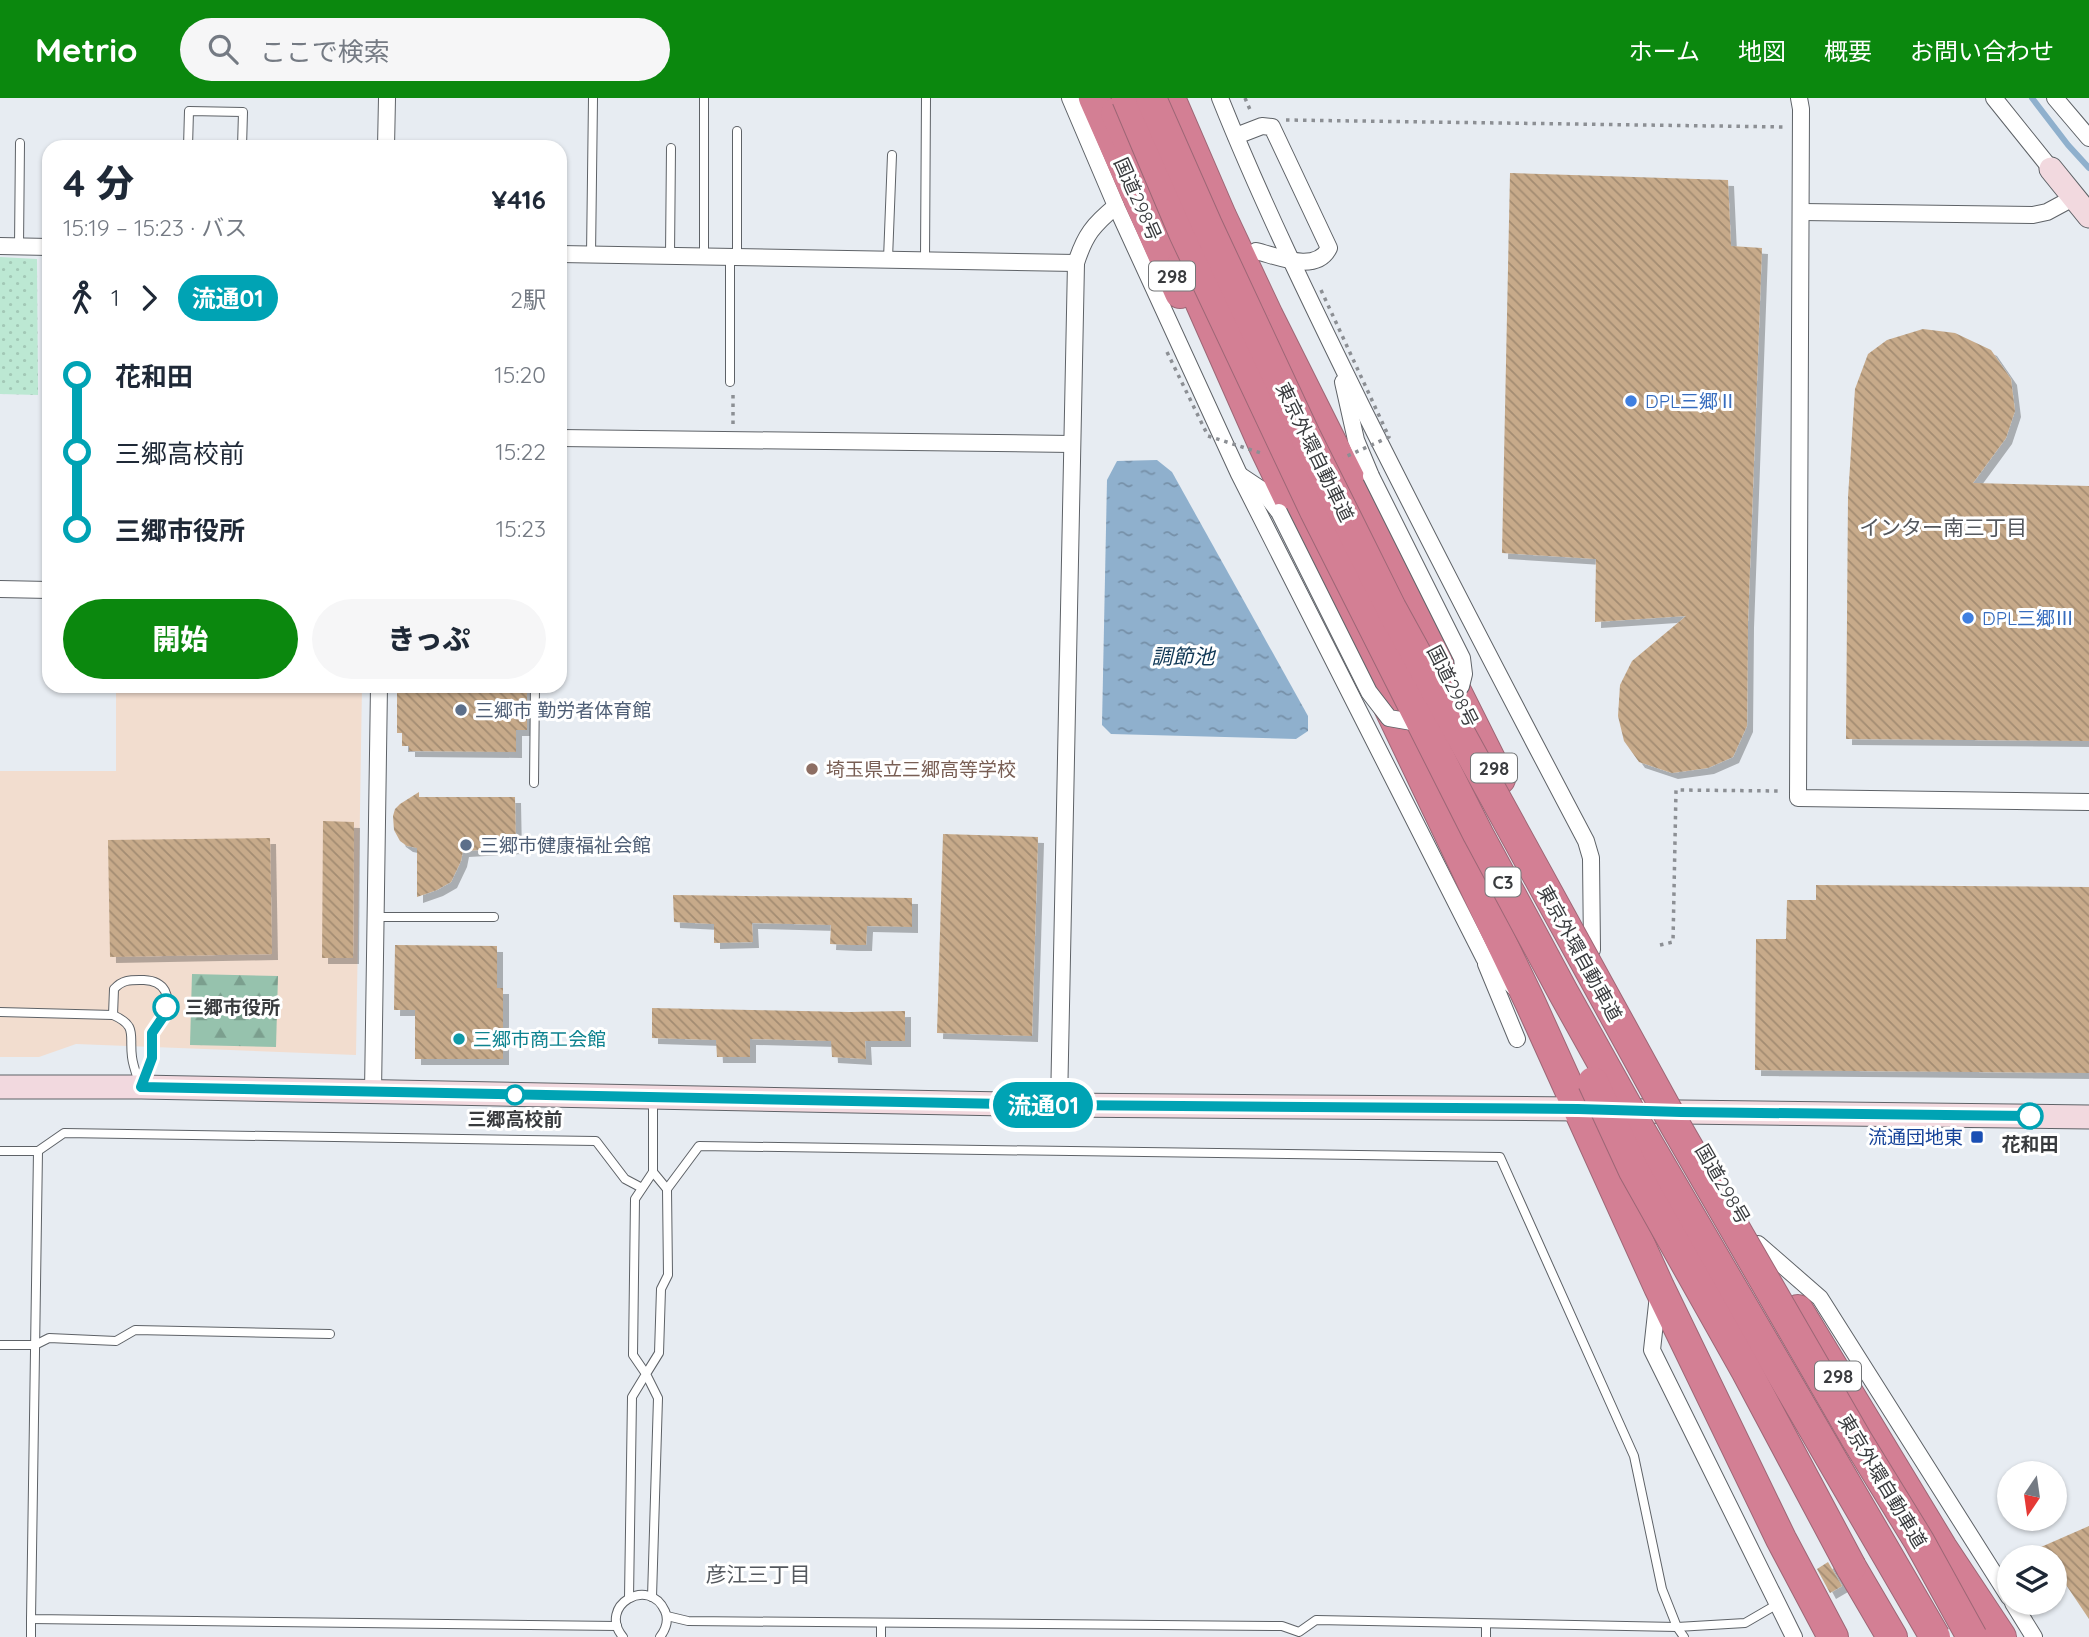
<!DOCTYPE html>
<html lang="ja">
<meta charset="utf-8">
<style>
body{margin:0;font-family:Quicksand,"Noto Sans JP",sans-serif;background:#f6f6f7;color:#1f2937;height:100vh;display:flex;flex-direction:column;font-size:26px;white-space:nowrap}
*{box-sizing:border-box;margin:0}
p{font-size:23px;color:#747a83}
.icon{flex:none;width:38px;height:38px;fill:none;stroke:currentColor;stroke-width:2;stroke-linecap:round;stroke-linejoin:round}
.map{position:relative;flex:1;overflow:hidden}
.sheet{position:absolute;left:42px;top:42px;width:525px;height:553px;display:flex;flex-direction:column;background:#fff;border-radius:21px;box-shadow:0 2px 5px #0004}
.sheet>*{flex:none}
.badge{padding:0 14px;border-radius:23px;font-size:24px;line-height:46px}
.needle{width:46px;rotate:193deg}
.controls{position:absolute;left:1997px;top:1363px;display:grid;gap:14px}
.controls a{display:grid;place-items:center;width:70px;height:70px;border-radius:50%;background:#fff;box-shadow:0 2px 5px #0004;font-size:35px}
.map>.badge{position:absolute;translate:-50% -50%;box-shadow:0 0 0 4px #fff}
.legs{display:flex;align-items:center;gap:10px;height:77px;padding:0 21px;font-size:23px}
.legs p{margin-inline-start:auto}
.summary{display:flex;align-items:center;justify-content:space-between;height:119px;padding:0 21px}
h1{font-size:38px;font-weight:800;line-height:52px}
.button{display:flex;gap:14px;margin-top:auto;padding:14px 21px}
.button a{flex:1;height:80px;border-radius:42px;background:#0b880e;color:#fff;font-size:28px;font-weight:800;line-height:80px;text-align:center}
.button a+a{background:#f6f6f7;color:#1f2937}
ul{padding:0 21px;list-style:none}
li{display:flex;align-items:center;gap:24px;height:77px;font-size:26px}
li i{display:grid;place-items:center;width:10px;height:100%;margin:0 9px;background:currentColor}
li i::after{content:'';width:18px;height:18px;margin:-9px;border:5px solid;border-radius:50%;background:#fff}
li p{margin-inline-start:auto}
li:first-child i{background:linear-gradient(#0000 50%,currentColor 0)}
li:last-child i{background:linear-gradient(currentColor 50%,#0000 0)}
header{display:flex;align-items:center;gap:42px;box-sizing:border-box;height:98px;padding:0 35px;background:#0b880e;color:#fff}
header strong{font-size:33px}
nav{display:flex;gap:38px;margin-inline-start:auto;font-size:24px}
.search{width:490px;height:63px;background:#f6f6f7;display:flex;align-items:center;gap:18px;box-sizing:border-box;padding:0 24px;border-radius:38px;color:#747a83;font-size:26px}
.map>svg:first-child{display:block}
.commercial{fill:#f2ddcf}
.grass{fill:url(#grass-dots)}
.forest{fill:url(#forest-firs)}
.water{fill:url(#water-ripples)}
.lines{fill:none;stroke-linecap:round;stroke-linejoin:round}
.stream{stroke:#8fb0cd;stroke-width:6}
.building{fill:url(#building-back-hatch);filter:url(#shadow)}
.lane-casing{stroke:#5e6267;stroke-width:10}
.street-casing{stroke:#5e6267;stroke-width:18}
.secondary-casing{stroke:#5e6267;stroke-width:25}
.highway-casing{stroke:#9d6776;stroke-width:32}
.path{stroke:#8c8f94;stroke-width:3.5;stroke-dasharray:3.5 5;stroke-linecap:butt}
.lane{stroke:#fff;stroke-width:8}
.street{stroke:#fff;stroke-width:16}
.secondary{stroke:#f2d9df;stroke-width:23}
.highway{stroke:#d37f94;stroke-width:30}
.street-bridge-casing{stroke:#5e6267;stroke-width:18;stroke-linecap:butt}
.highway-bridge-casing{stroke:#9d6776;stroke-width:32;stroke-linecap:butt}
.path-bridge{stroke:#8c8f94;stroke-width:3.5;stroke-dasharray:3.5 5;stroke-linecap:butt}
.street-bridge{stroke:#fff;stroke-width:16}
.highway-bridge{stroke:#d37f94;stroke-width:30}
.line-1-casing{stroke:#fff;stroke-width:16}
.line-1{stroke:#00a3b4;stroke-width:10}
.shop-dot{fill:#3f7fe0;stroke:#fff;stroke-width:2.5}
.service-dot{fill:#5c6f8a;stroke:#fff;stroke-width:2.5}
.education-dot{fill:#8d6e63;stroke:#fff;stroke-width:2.5}
.stop-1-dot{fill:#fff;stroke:#00a3b4;stroke-width:3.5}
.culture-dot{fill:#0f9aa8;stroke:#fff;stroke-width:2.5}
.transit-dot{fill:#1a4fb4;stroke:#fff;stroke-width:2.5}
.labels{text-anchor:middle;dominant-baseline:central;stroke-width:6;stroke-linejoin:round;paint-order:stroke}
.shield{fill:#fff;stroke:#747678;stroke-width:2}
.shield-label{font-size:18px;font-weight:bold;fill:#393b3e}
.street-label{font-size:19px;fill:#393b3e;stroke:#fff}
.shop-label{font-size:19px;fill:#366cbe;stroke:#fff;text-anchor:start}
.service-label{font-size:19px;fill:#4e5e75;stroke:#fff;text-anchor:start}
.education-label{font-size:19px;fill:#785e54;stroke:#fff;text-anchor:start}
.stop-label{font-size:19px;font-weight:bold;fill:#393b3e;stroke:#fff}
.culture-label{font-size:19px;fill:#0d838f;stroke:#fff;text-anchor:start}
.transit-label{font-size:19px;fill:#164399;stroke:#fff;text-anchor:end}
.neighbourhood-label{font-size:21px;fill:#54585e;stroke:#fff}
.water-label{font-size:21px;font-style:italic;fill:#103856;stroke:#fff}
</style>
<header>
<strong>Metrio</strong>
<div class="search"><svg class="icon" aria-label="search" viewBox="0 0 24 24"><circle cx="10" cy="10" r="6"/><path d="M15 15l6 6"/></svg>ここで検索</div>
<nav><a>ホーム</a><a>地図</a><a>概要</a><a>お問い合わせ</a></nav>
</header>
<div class="map">
<svg width="2089" height="1539" viewBox="0 0 2089 1539">
<defs>
<pattern id="grass-dots" width="8" height="8" patternUnits="userSpaceOnUse" patternTransform="scale(1.75)"><rect width="8" height="8" fill="#bce8d3"/><path d="M2 2h.1M6 6h.1" fill="none" stroke="#a2c8b6" stroke-width="1.8" stroke-linecap="round"/></pattern>
<pattern id="forest-firs" width="22" height="20" patternUnits="userSpaceOnUse" patternTransform="scale(1.75)"><rect width="22" height="20" fill="#96c2ad"/><path d="M5 1l3.5 6h-7zM16 11l3.5 6h-7z" fill="#7b9f8e"/></pattern>
<pattern id="water-ripples" width="26" height="14" patternUnits="userSpaceOnUse" patternTransform="scale(1.75)"><rect width="26" height="14" fill="#8fb0cd"/><path d="M2 4q2-2 4 0t4 0M15 11q2-2 4 0t4 0" fill="none" stroke="#7690a8"/></pattern>
<pattern id="building-back-hatch" width="6" height="6" patternUnits="userSpaceOnUse" patternTransform="scale(1.75)"><rect width="6" height="6" fill="#c7aa8a"/><path d="M-1 5l2 2M0 0l6 6M5-1l2 2" fill="none" stroke="#a38c72"/></pattern>
<filter id="shadow"><feDropShadow dx="6" dy="6" stdDeviation="0" flood-color="#0004"/></filter>
</defs>
<rect width="100%" height="100%" fill="#e7ecf2"/>
<polygon class="commercial" points="116,588 362,588 356,957 76,946 39,959 0,959 0,673 116,673"/>
<polygon class="grass" points="0,159 37,161 38,297 0,296"/>
<polygon class="forest" points="192,876 278,878 276,949 190,947"/>
<polygon class="water" points="1157,362 1172,374 1308,618 1308,633 1296,641 1111,636 1102,627 1107,382 1117,363"/>
<g class="lines">
<polyline class="stream" points="2032,0 2068,47 2089,70"/>
</g>
<g class="building">
<polygon points="1510,75 1728,82 1731,148 1762,150 1748,524 1747,628 1733,659 1708,670 1672,675 1639,664 1624,643 1618,618 1620,587 1632,563 1686,518 1595,524 1596,461 1502,455"/>
<polygon points="1923,231 1955,235 1991,252 2011,281 2015,313 2006,340 1973,385 2089,388 2089,643 1846,641 1848,399 1855,291 1868,256 1887,242"/>
<polygon points="397,588 527,588 527,632 516,632 516,654 409,653 409,648 402,648 402,635 397,635"/>
<polygon points="419,694 419,699 515,699 516,750 463,753 461,763 451,784 437,792 417,799 417,750 407,748 400,743 394,732 393,718 395,711 400,706"/>
<polygon points="323,723 354,724 353,860 322,860"/>
<polygon points="943,736 1038,739 1032,938 937,935"/>
<polygon points="270,740 272,856 110,859 108,742"/>
<polygon points="1816,787 2089,789 2089,975 1755,972 1756,841 1786,841 1787,802 1816,802"/>
<polygon points="673,797 912,800 912,829 867,828 866,847 851,847 830,846 831,827 752,825 753,844 714,845 714,826 674,824"/>
<polygon points="395,847 497,848 497,890 503,890 503,961 415,961 415,912 394,912"/>
<polygon points="652,910 849,914 905,913 905,943 865,943 866,961 832,959 831,943 750,941 750,959 717,959 716,942 652,940"/>
<polygon points="2089,1428 2089,1521 2054,1469 2054,1460 2048,1460 2041,1449"/>
<polygon points="1828,1464 1842,1488 1830,1495 1817,1471"/>
</g>
<g class="lines">
<defs>
<g id="lane">
<polyline points="188,49 189,13 243,14 242,49"/>
<polyline points="19,148 20,45"/>
<polyline points="591,157 593,0"/>
<polyline points="670,157 671,50"/>
<polyline points="704,158 704,0"/>
<polyline points="737,158 737,33"/>
<polyline points="888,161 892,57"/>
<polyline points="925,162 926,0"/>
<polyline points="730,284 730,158"/>
<polyline points="534,685 535,588"/>
<polyline points="376,819 494,819"/>
<path d="M 0,914 L 113,917 C 138,928 129,937 132,959 C 133,968 137,978 140,987"/>
<path d="M 113,917 L 114,891 C 123,881 131,882 144,882 C 165,883 172,898 164,917 C 161,924 154,929 152,936 C 150,943 153,951 152,958 C 150,967 146,976 143,985"/>
<polyline points="0,1053 38,1053 64,1035 596,1043 625,1081 642,1090"/>
<polyline points="38,1053 31,1521 617,1528"/>
<polyline points="667,1091 699,1048 1500,1059 1634,1358 1662,1491 1677,1529 1684,1539"/>
<polyline points="0,1247 35,1247 49,1240 116,1243 135,1232 330,1236"/>
<polyline points="652,1499 658,1300 646,1276 659,1255 661,1191 668,1177 667,1091 653,1074"/>
<polyline points="629,1500 632,1299 646,1276 633,1257 635,1101 653,1074 653,1002"/>
<polyline points="667,1518 688,1523 1282,1528 1299,1534 1316,1522 1677,1529 1745,1525 1776,1507"/>
<polyline points="881,1525 881,1539"/>
<polyline points="1486,1526 1486,1539"/>
<polyline points="31,1539 31,1521"/>
<path d="M 623,1539 C 597,1508 649,1477 665,1513 C 669,1522 666,1531 660,1539"/>
</g>
<g id="street">
<polyline points="1070,0 1116,108 1239,376 1484,860 1515,890"/>
<path d="M 1220,0 C 1262,105 1312,207 1362,309 C 1435,455 1510,599 1586,743 L 1591,760 L 1592,852"/>
<polyline points="1799,0 1801,11 1798,700 2089,704"/>
<polyline points="1994,0 2051,71"/>
<polyline points="2055,0 2089,40"/>
<path d="M 1236,38 L 1262,28 L 1272,29 L 1329,150 C 1316,176 1277,158 1256,153"/>
<polyline points="386,49 387,0"/>
<polyline points="1802,114 2033,117 2047,114 2073,100"/>
<polyline points="0,148 49,149"/>
<polyline points="560,156 1076,165"/>
<polyline points="1343,284 1356,342 1371,378"/>
<polyline points="560,340 1072,346"/>
<polyline points="1241,378 1262,392 1279,414"/>
<polyline points="0,491 49,492"/>
<polyline points="1486,866 1517,941"/>
<polyline points="373,994 379,588"/>
<path d="M 1059,1007 L 1076,165 C 1085,137 1093,127 1116,108"/>
<polyline points="1758,1146 1820,1200 2009,1499"/>
<polyline points="1658,1197 1652,1252 1794,1539"/>
<polyline points="2013,1505 2034,1539"/>
</g>
<g id="secondary">
<polyline points="2051,71 2089,118"/>
<polyline points="0,989 141,989 1059,1007 1578,1011 1681,1014 2089,1019"/>
</g>
<g id="highway">
<polyline points="1094,0 1180,195"/>
<polyline points="1170,0 1221,118 1268,218 1500,681"/>
<polyline points="1116,15 1147,85"/>
<polyline points="1183,165 1264,348 1530,904 1659,1189 1781,1441 1833,1539"/>
<polyline points="1798,1212 1942,1450 2001,1539"/>
<polyline points="1851,1469 1892,1539"/>
</g>
</defs>
<use href="#lane" class="lane-casing"/>
<use href="#street" class="street-casing"/>
<use href="#secondary" class="secondary-casing"/>
<use href="#highway" class="highway-casing"/>
<g class="path">
<polyline points="1245,0 1251,14"/>
<polyline points="1286,22 1786,29"/>
<polyline points="733,326 733,295"/>
<polyline points="1660,847 1673,844 1676,692 1782,693"/>
</g>
<use href="#lane" class="lane"/>
<use href="#street" class="street"/>
<use href="#secondary" class="secondary"/>
<use href="#highway" class="highway"/>
<defs>
<polyline id="street-bridge" points="1279,414 1369,594 1389,620 1412,624 1449,604 1461,588 1464,576 1462,560 1371,378"/>
<g id="highway-bridge">
<polyline points="1127,0 1184,135 1315,413 1478,736 1563,894 1640,1032 1935,1539"/>
<polyline points="1151,0 1207,127 1305,337 1391,510 1675,1027 1857,1342 1919,1443 1972,1539"/>
<polyline points="1593,984 1634,1073 1747,1274 1851,1469"/>
</g>
</defs>
<use href="#street-bridge" class="street-bridge-casing"/>
<use href="#highway-bridge" class="highway-bridge-casing"/>
<g class="path-bridge">
<polyline points="1321,192 1389,339 1343,360"/>
<polyline points="1167,254 1208,338 1261,355"/>
</g>
<use href="#street-bridge" class="street-bridge"/>
<use href="#highway-bridge" class="highway-bridge"/>
</g>
<g class="lines">
<defs>
<polyline id="line-1" points="166,909 163,919 152,935 152,960 141,989 1059,1007 1578,1011 1681,1014 2030,1018"/>
</defs>
<use href="#line-1" class="line-1-casing"/>
<use href="#line-1" class="line-1"/>
</g>
<g class="shop-dot">
<circle cx="1631" cy="303" r="7"/>
<circle cx="1968" cy="520" r="7"/>
</g>
<g class="service-dot">
<circle cx="461" cy="612" r="7"/>
<circle cx="466" cy="747" r="7"/>
</g>
<circle class="education-dot" cx="812" cy="671" r="7"/>
<g class="stop-1-dot">
<circle cx="166" cy="909" r="12"/>
<circle cx="515" cy="997" r="9"/>
<circle cx="2030" cy="1018" r="12"/>
</g>
<circle class="culture-dot" cx="459" cy="941" r="7"/>
<rect class="transit-dot" x="1970" y="1032" width="14" height="14" rx="3.5"/>
<g class="labels">
<g class="shield">
<rect x="1149" y="163.5" width="46" height="29" rx="5"/>
<rect x="1471" y="655.5" width="46" height="29" rx="5"/>
<rect x="1485.5" y="769.5" width="35" height="29" rx="5"/>
<rect x="1815" y="1263.5" width="46" height="29" rx="5"/>
</g>
<g class="shield-label">
<text x="1172" y="178">298</text>
<text x="1494" y="670">298</text>
<text x="1503" y="784">C3</text>
<text x="1838" y="1278">298</text>
</g>
<g class="street-label">
<text transform="translate(1138 101) rotate(66)">国道298号</text>
<text transform="translate(1315 354) rotate(64)">東京外環自動車道</text>
<text transform="translate(1453 588) rotate(63)">国道298号</text>
<text transform="translate(1580 855) rotate(61)">東京外環自動車道</text>
<text transform="translate(1723 1086) rotate(60)">国道298号</text>
<text transform="translate(1883 1383) rotate(59)">東京外環自動車道</text>
</g>
<g class="shop-label">
<text x="1645" y="303">DPL三郷Ⅱ</text>
<text x="1982" y="520">DPL三郷Ⅲ</text>
</g>
<g class="service-label">
<text x="475" y="612">三郷市 勤労者体育館</text>
<text x="480" y="747">三郷市健康福祉会館</text>
</g>
<g class="education-label">
<text x="826" y="671">埼玉県立三郷高等学校</text>
</g>
<g class="stop-label">
<text x="185" y="909" text-anchor="start">三郷市役所</text>
<text x="515" y="1021">三郷高校前</text>
<text x="2030" y="1046">花和田</text>
</g>
<g class="culture-label">
<text x="473" y="941">三郷市商工会館</text>
</g>
<g class="transit-label">
<text x="1963" y="1039">流通団地東</text>
</g>
<g class="neighbourhood-label">
<text x="1943" y="429">インター南三丁目</text>
<text x="758" y="1476">彦江三丁目</text>
</g>
<g class="water-label">
<text x="1183" y="558">調節池</text>
</g>
</g>
</svg>
<div class="controls">
<a><svg class="needle" viewBox="-14 -14 28 28"><path d="M0-13l5 13h-10z" fill="#e53935"/><path d="M0 13l5-13h-10z" fill="#747a83"/></svg></a>
<a><svg class="icon" aria-label="layers" viewBox="0 0 24 24"><path d="M12 4l9 5-9 5-9-5zM3 14l9 5 9-5"/></svg></a>
</div>
<b class="badge" style="left:1043px;top:1007px;background:#00a3b4;color:#fff">流通01</b>
<section class="sheet">
<div class="summary"><div><h1>4 分</h1><p>15:19 – 15:23 · バス</p></div><b>¥416</b></div>
<div class="legs"><svg class="icon" aria-label="walk" viewBox="0 0 24 24"><circle cx="13" cy="4" r="2"/><path d="M13 8l-2 6 4 7M11 14l-3 7M7 12l3-4h3l4 4"/></svg>1<svg class="icon" aria-label="forward" viewBox="0 0 24 24"><path d="M9 5l7 7-7 7"/></svg><b class="badge" style="background:#00a3b4;color:#fff">流通01</b><p>2駅</p></div>
<ul>
<li><i style="color:#00a3b4"></i><b>花和田</b><p>15:20</p></li>
<li><i style="color:#00a3b4"></i><span>三郷高校前</span><p>15:22</p></li>
<li><i style="color:#00a3b4"></i><b>三郷市役所</b><p>15:23</p></li>
</ul>
<div class="button"><a>開始</a><a>きっぷ</a></div>
</section>
</div>
